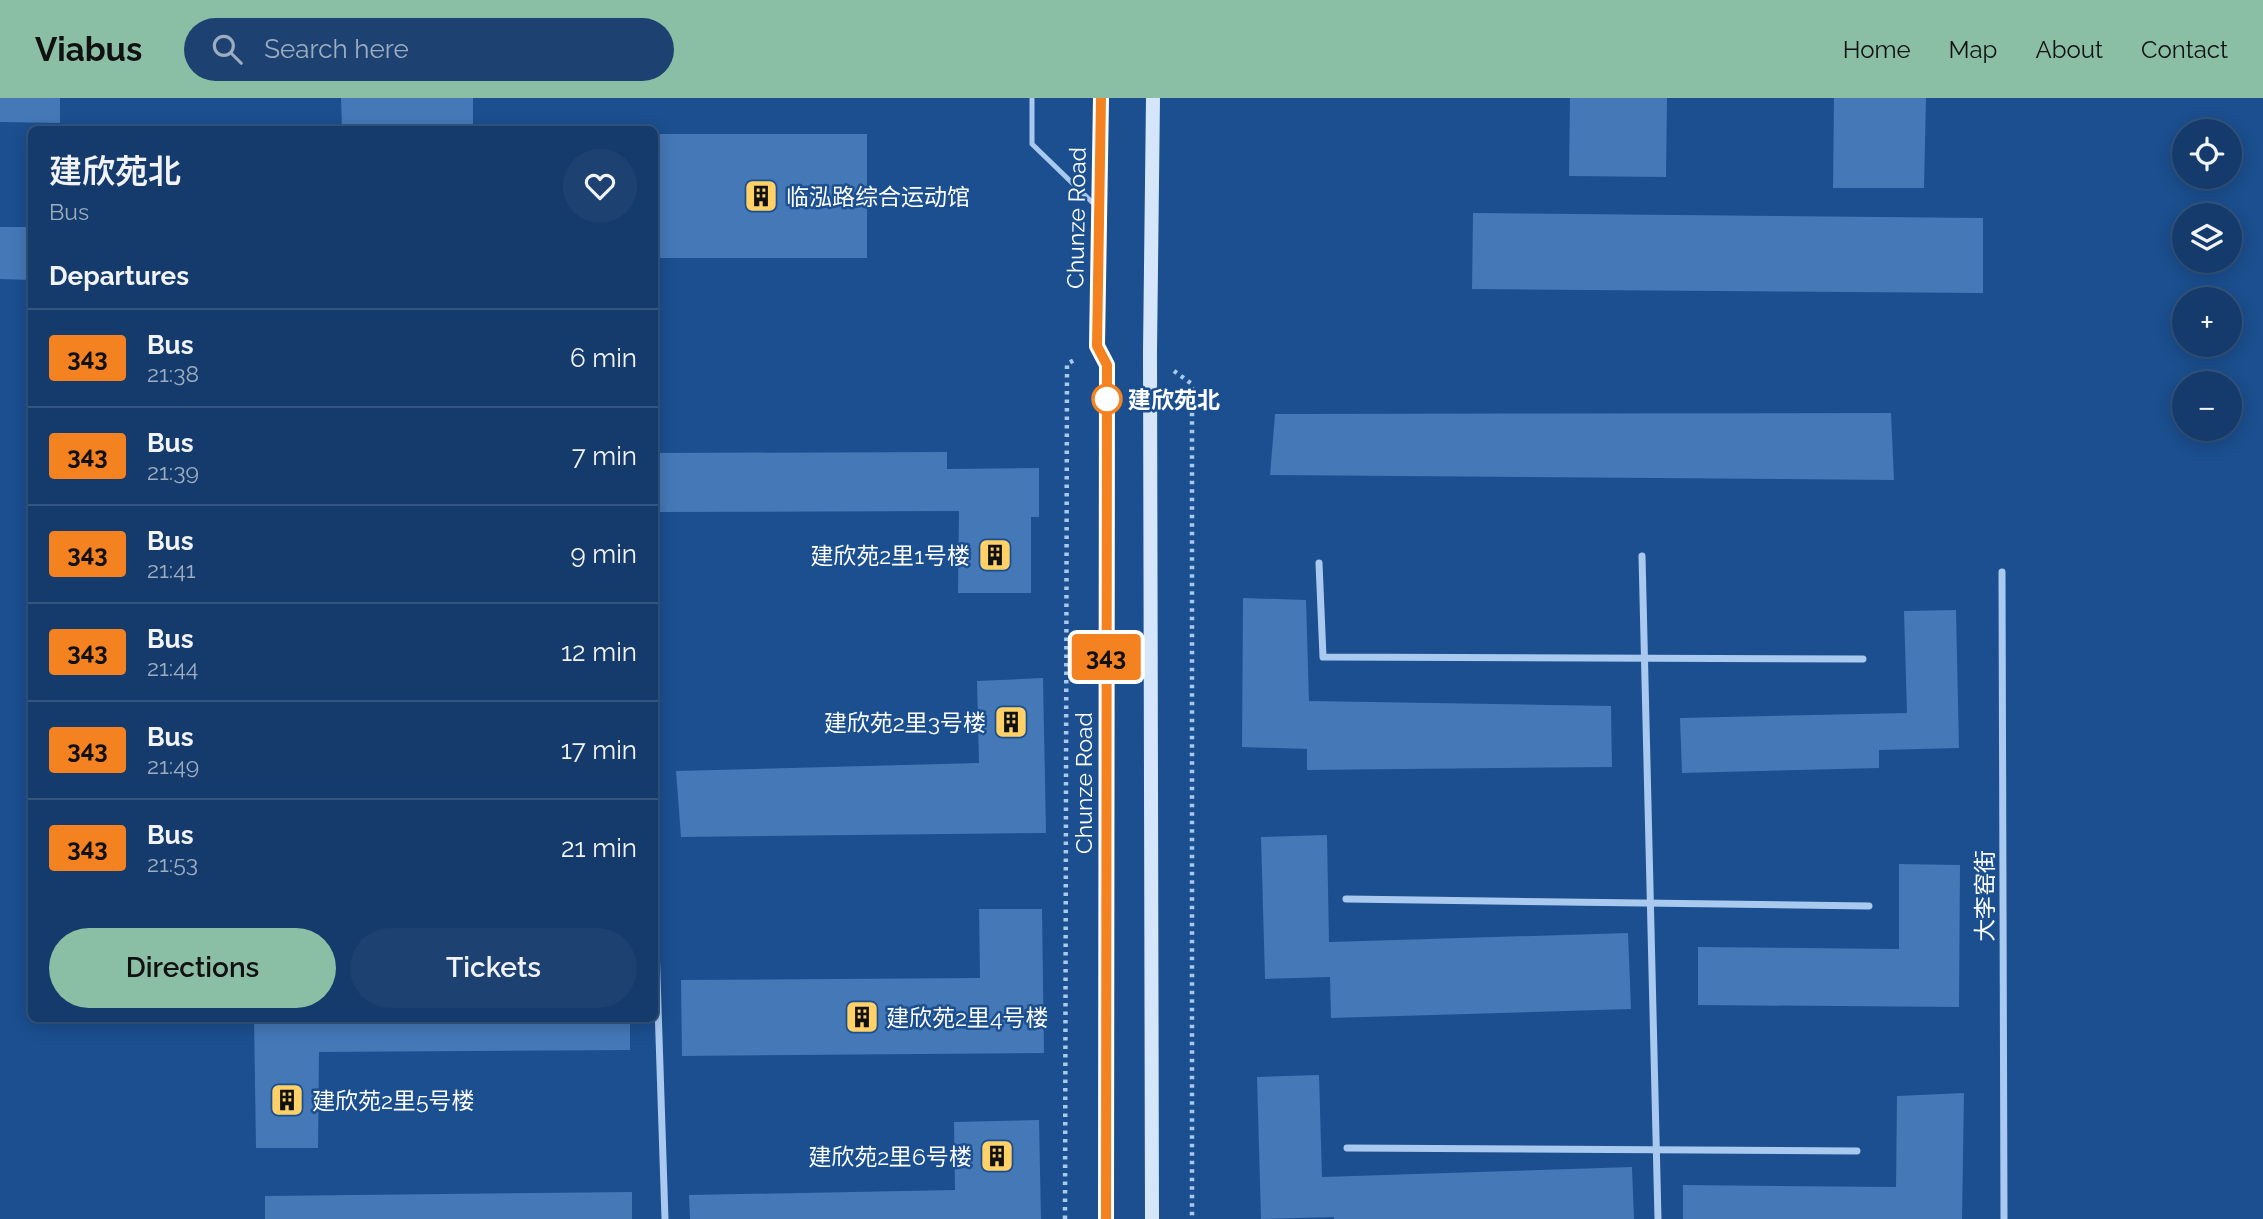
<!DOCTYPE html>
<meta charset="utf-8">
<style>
body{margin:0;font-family:Raleway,"Noto Sans SC",sans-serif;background:#1d4271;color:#f1f3f6;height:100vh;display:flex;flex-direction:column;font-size:26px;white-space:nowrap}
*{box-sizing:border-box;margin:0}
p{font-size:23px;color:#9dadc1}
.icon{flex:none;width:38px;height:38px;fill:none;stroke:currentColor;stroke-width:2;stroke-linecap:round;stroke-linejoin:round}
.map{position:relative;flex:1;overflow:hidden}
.side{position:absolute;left:28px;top:28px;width:630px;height:896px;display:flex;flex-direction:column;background:#143b6b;border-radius:10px;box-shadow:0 4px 18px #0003,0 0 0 2px #33557e}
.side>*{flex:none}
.badge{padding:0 14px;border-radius:5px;font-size:24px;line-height:46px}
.buttons{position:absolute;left:2172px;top:21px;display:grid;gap:14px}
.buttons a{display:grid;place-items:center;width:70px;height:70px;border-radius:50%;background:#143b6b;box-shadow:0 4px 18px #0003,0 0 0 2px #33557e;font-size:35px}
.map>.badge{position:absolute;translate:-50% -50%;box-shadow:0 0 0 4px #fff}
h2{padding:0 21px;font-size:26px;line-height:63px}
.round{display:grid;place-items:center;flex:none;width:74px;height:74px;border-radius:37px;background:#1d4271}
.headline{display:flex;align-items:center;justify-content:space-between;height:119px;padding:0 21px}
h1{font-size:33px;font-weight:600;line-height:52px}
.button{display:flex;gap:14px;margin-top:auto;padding:14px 21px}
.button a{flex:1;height:80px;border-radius:42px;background:#8abfa5;color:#111;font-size:28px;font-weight:600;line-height:80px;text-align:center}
.button a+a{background:#1d4271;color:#f1f3f6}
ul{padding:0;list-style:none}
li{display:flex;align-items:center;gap:21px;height:98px;padding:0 21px;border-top:2px solid #33557e}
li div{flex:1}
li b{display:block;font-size:26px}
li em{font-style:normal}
li .badge{min-width:77px;font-weight:700;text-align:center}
header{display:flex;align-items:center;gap:42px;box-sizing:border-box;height:98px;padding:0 35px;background:#8abfa5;color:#111}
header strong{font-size:33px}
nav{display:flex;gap:38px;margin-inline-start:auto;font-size:24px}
.search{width:490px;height:63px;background:#1d4271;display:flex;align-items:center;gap:18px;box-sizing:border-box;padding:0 24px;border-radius:38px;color:#9dadc1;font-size:26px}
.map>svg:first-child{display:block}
.building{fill:#4478b7}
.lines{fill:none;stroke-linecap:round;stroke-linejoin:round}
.path{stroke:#a9c9ee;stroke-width:4.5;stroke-dasharray:3.5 5;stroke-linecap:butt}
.lane{stroke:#a9c9ee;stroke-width:5}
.street{stroke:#a9c9ee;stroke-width:7}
.secondary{stroke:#d6e6fa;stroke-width:14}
.line-casing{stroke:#fff;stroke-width:16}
.line{stroke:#f58220;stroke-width:10}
.stop-dot{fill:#fff;stroke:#f58220;stroke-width:3.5}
.labels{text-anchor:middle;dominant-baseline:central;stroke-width:5;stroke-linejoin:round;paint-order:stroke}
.poi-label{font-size:23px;fill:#fff;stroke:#1b4f8f;text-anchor:start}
.street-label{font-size:23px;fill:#fff;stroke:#1b4f8f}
.stop-label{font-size:23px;font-weight:bold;fill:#fff;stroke:#1b4f8f;text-anchor:start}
</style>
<header>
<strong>Viabus</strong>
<div class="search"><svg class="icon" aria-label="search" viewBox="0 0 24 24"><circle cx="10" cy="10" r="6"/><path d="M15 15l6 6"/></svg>Search here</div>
<nav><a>Home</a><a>Map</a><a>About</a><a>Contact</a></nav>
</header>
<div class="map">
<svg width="2263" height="1121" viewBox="0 0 2263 1121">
<rect width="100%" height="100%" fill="#1b4f8f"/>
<g class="building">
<polygon points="0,0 60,0 60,25 0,24"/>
<polygon points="341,0 473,0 473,32 342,32"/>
<polygon points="1570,0 1667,0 1666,79 1569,78"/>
<polygon points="1834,0 1926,0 1924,90 1833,90"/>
<rect x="654" y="36" width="213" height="124"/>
<polygon points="1473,115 1983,120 1983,195 1472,191"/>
<polygon points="0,129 31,129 32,182 0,181"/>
<polygon points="1891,315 1894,382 1270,377 1275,316"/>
<polygon points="947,354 947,371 1039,370 1039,419 1031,419 1031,495 958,495 959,413 654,414 654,355"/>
<polygon points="1243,500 1306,502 1309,603 1611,608 1612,669 1307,672 1307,651 1242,649"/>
<polygon points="1956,512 1959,650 1879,652 1879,670 1682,675 1680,620 1907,615 1904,513"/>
<polygon points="1043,580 1046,735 681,739 676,673 979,665 977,583"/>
<polygon points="1327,737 1329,844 1628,835 1631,911 1331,920 1330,879 1265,881 1261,739"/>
<polygon points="1899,766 1960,767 1959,909 1698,907 1698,849 1899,851"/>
<polygon points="979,811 1042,811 1044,955 682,958 681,882 980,880"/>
<polygon points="254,920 630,920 630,952 319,954 318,1050 256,1050"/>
<polygon points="1319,977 1322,1079 1632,1069 1634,1121 1334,1121 1334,1119 1261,1121 1257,979"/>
<polygon points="1964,995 1962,1121 1683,1121 1683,1087 1896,1089 1897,998"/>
<polygon points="1039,1022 1041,1121 690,1121 689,1097 955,1092 954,1024"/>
<polygon points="632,1094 632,1121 265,1121 265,1098"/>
</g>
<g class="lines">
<g class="path">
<polyline points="1174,273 1192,286 1192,1121"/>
<polyline points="1065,1121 1067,266 1076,261"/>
</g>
<polyline class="lane" points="1032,0 1032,46 1095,107"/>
<g class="street">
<polyline points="1642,458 1658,1121"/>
<polyline points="1319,465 1323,559 1863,561"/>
<polyline points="2002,474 2004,1121"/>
<polyline points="654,787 665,1121"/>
<polyline points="1346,801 1869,808"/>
<polyline points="1347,1050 1857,1053"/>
</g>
<g class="secondary">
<polyline points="1101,0 1097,248 1107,267 1106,1121"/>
<polyline points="1152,1121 1150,254 1153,0"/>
</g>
</g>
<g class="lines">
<defs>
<polyline id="line" points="1101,0 1097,248 1107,267 1106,1121"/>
</defs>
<use href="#line" class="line-casing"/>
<use href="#line" class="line"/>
</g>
<defs>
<symbol id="building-square" viewBox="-11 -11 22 22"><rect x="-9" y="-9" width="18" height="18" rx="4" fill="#ffd166" stroke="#1b4f8f"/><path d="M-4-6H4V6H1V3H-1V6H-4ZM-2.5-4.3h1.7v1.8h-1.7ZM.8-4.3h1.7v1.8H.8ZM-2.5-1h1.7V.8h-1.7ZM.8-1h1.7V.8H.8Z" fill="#111"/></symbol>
</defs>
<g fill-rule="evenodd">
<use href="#building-square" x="742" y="79" width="38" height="38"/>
<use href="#building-square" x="976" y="438" width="38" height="38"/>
<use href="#building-square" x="992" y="605" width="38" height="38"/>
<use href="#building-square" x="843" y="900" width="38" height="38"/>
<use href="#building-square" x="268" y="983" width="38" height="38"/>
<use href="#building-square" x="978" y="1039" width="38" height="38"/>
</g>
<circle class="stop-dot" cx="1107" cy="301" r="14"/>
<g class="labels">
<g class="poi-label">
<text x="786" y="98">临泓路综合运动馆</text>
<text x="970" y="457" text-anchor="end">建欣苑2里1号楼</text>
<text x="986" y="624" text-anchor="end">建欣苑2里3号楼</text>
<text x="886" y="919">建欣苑2里4号楼</text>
<text x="312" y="1002">建欣苑2里5号楼</text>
<text x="972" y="1058" text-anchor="end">建欣苑2里6号楼</text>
</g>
<g class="street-label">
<text transform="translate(1076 120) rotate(-89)">Chunze Road</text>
<text transform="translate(1083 685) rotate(-90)">Chunze Road</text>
<text transform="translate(1984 798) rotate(-90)">大李窑街</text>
</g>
<g class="stop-label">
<text x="1128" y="301">建欣苑北</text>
</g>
</g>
</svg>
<div class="buttons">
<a><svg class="icon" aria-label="locate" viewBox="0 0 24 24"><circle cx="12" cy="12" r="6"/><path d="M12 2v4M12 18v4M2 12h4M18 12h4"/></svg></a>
<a><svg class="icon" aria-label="layers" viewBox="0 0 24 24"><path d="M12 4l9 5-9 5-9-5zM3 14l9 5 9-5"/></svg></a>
<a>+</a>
<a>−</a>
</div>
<b class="badge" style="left:1106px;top:559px;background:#f58220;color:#111">343</b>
<section class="side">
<div class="headline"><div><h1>建欣苑北</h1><p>Bus</p></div><a class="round"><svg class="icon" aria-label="heart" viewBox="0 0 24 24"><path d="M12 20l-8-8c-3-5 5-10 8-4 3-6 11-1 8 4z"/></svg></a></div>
<h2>Departures</h2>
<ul>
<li><span class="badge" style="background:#f58220;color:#111">343</span><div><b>Bus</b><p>21:38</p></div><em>6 min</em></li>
<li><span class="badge" style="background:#f58220;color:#111">343</span><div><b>Bus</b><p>21:39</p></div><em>7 min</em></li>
<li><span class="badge" style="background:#f58220;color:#111">343</span><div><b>Bus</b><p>21:41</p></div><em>9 min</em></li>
<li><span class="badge" style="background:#f58220;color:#111">343</span><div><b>Bus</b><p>21:44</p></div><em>12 min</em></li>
<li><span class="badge" style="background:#f58220;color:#111">343</span><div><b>Bus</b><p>21:49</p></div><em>17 min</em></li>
<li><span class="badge" style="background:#f58220;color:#111">343</span><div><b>Bus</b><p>21:53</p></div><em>21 min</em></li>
</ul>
<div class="button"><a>Directions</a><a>Tickets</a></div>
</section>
</div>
